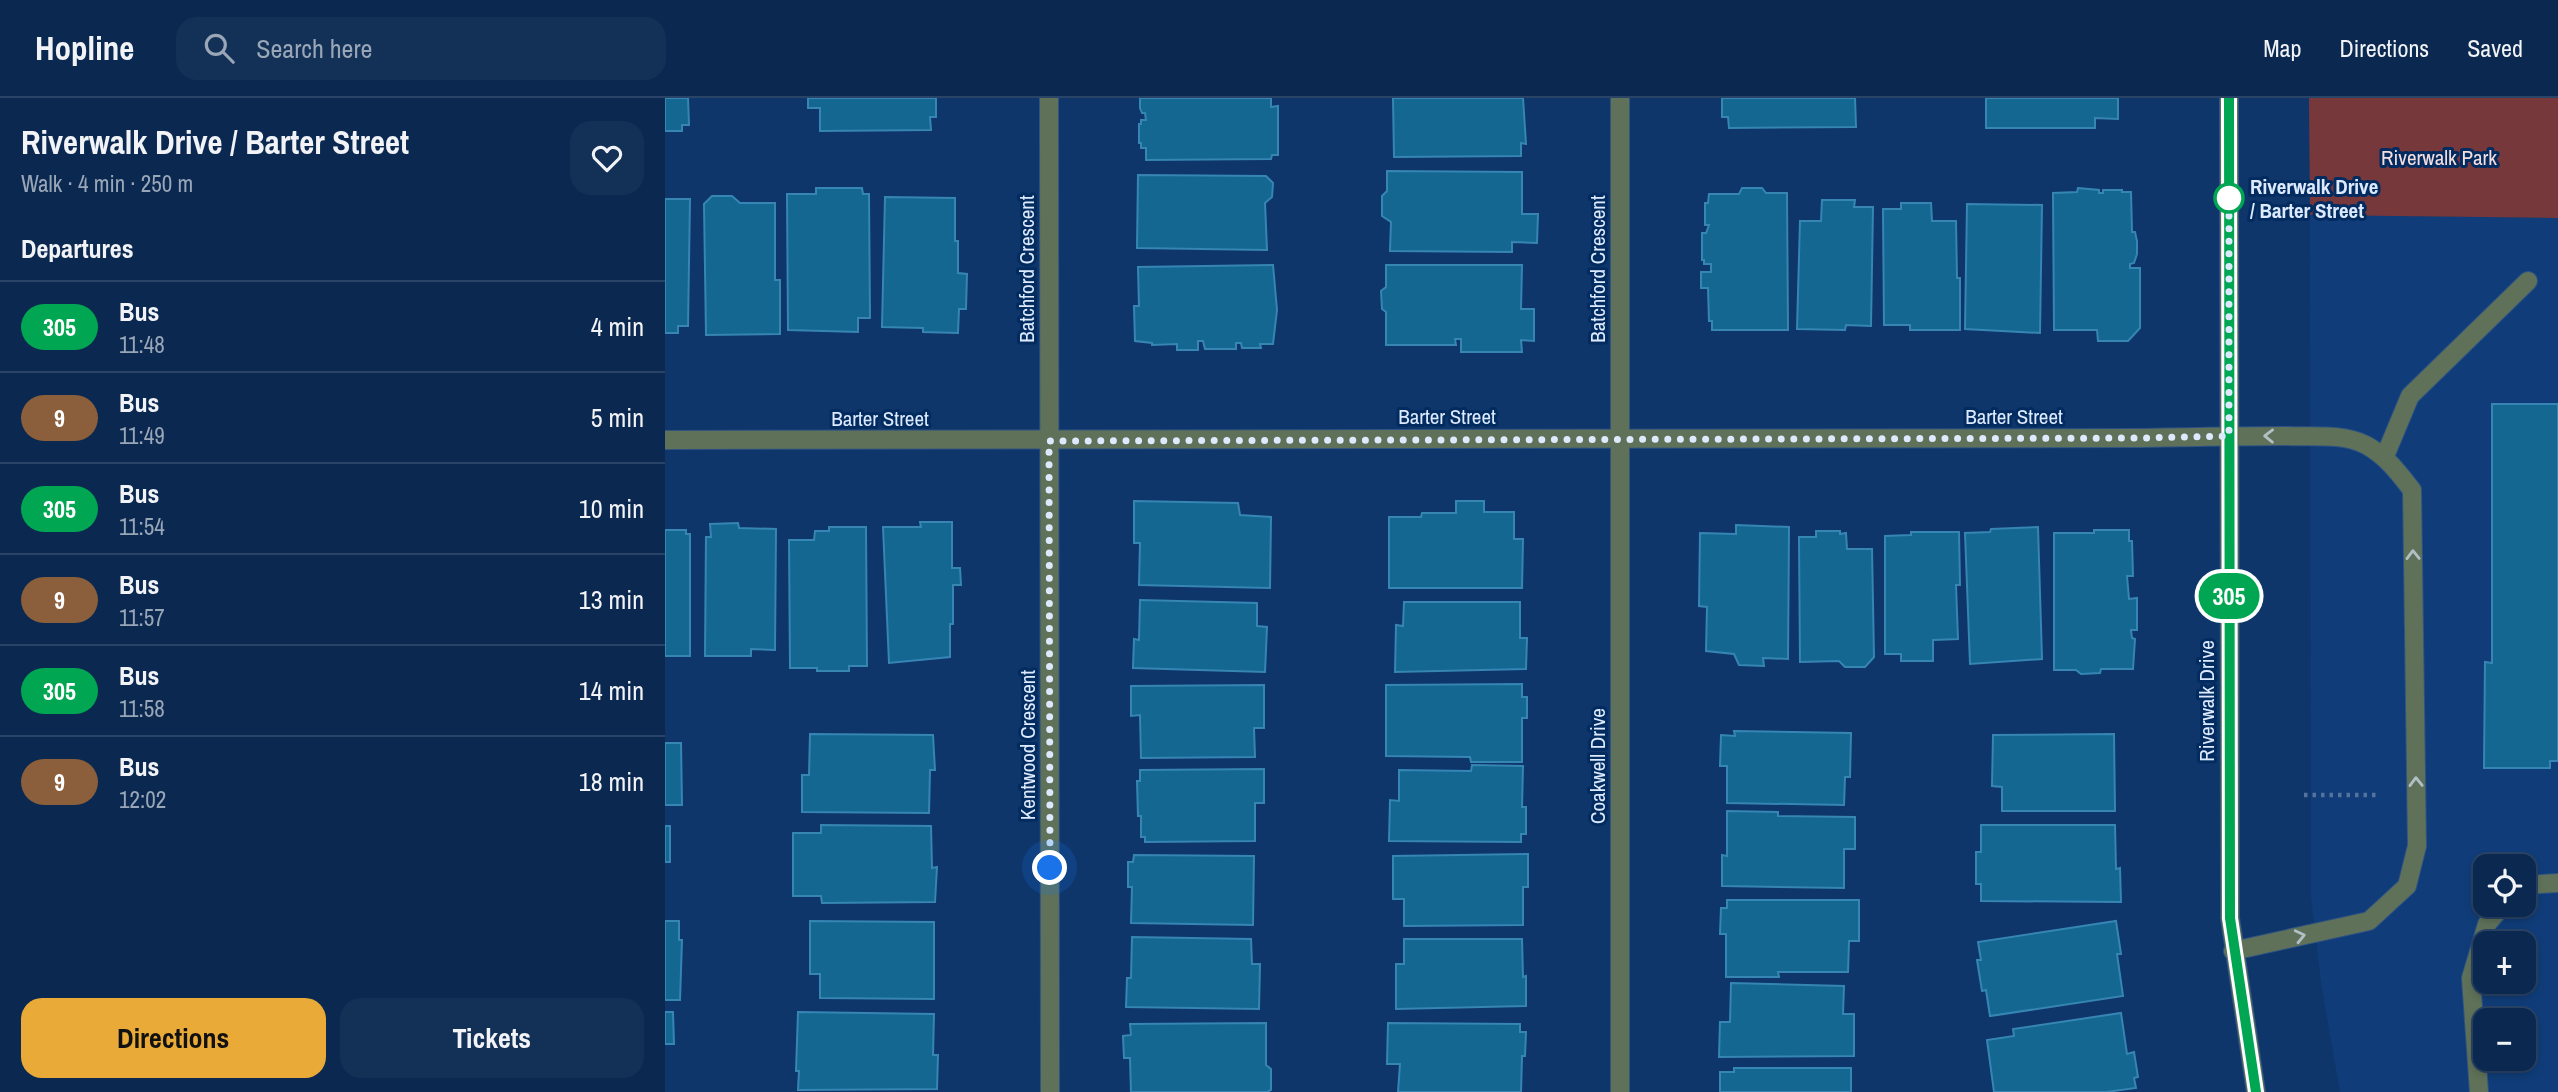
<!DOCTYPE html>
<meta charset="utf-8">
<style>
body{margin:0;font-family:"Archivo Narrow",sans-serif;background:#133057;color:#f1f3f6;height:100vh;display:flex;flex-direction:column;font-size:26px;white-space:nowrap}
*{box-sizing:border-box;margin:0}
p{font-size:23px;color:#99a6b7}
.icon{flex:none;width:38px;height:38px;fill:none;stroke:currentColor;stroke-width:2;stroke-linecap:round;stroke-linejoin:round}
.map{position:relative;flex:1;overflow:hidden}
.panel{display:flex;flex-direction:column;background:#0a2850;width:665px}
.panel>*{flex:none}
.badge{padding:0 14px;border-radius:23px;font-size:24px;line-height:46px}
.buttons{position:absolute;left:1808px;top:756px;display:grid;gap:14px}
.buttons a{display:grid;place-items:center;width:63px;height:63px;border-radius:14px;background:#0a2850;box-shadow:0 4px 10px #0003,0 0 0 2px #2a4467;font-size:35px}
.you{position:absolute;width:35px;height:35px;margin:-18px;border:5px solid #fff;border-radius:50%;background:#1a73e8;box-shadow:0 0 0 10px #1a73e833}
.map>.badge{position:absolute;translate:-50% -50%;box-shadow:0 0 0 4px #fff}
h2{padding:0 21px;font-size:26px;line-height:63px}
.round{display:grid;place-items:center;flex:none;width:74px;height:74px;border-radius:21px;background:#133057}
.overview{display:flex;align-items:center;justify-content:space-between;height:119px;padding:0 21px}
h1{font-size:33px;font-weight:700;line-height:52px}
.action{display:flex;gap:14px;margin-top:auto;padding:14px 21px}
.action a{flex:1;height:80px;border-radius:21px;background:#eaaa38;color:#111;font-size:28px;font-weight:700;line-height:80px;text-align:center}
.action a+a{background:#133057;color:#f1f3f6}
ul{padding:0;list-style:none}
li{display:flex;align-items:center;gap:21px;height:91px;padding:0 21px;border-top:2px solid #2a4467}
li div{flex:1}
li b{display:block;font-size:26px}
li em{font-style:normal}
li .badge{min-width:77px;font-weight:700;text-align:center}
header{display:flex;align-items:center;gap:42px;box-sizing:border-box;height:98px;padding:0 35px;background:#0a2850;border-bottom:2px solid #2a4467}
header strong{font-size:33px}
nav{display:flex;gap:38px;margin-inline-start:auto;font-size:24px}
.search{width:490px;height:63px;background:#133057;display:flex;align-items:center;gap:18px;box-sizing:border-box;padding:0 24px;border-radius:21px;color:#99a6b7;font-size:26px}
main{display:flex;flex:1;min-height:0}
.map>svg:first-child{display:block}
.built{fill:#103d79;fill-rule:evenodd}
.green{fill:#77383c}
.building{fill:#136791;stroke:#3685b2;stroke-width:2}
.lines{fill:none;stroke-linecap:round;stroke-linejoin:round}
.minor-casing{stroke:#2f5383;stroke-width:20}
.path{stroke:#53729c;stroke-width:4.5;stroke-dasharray:3.5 5;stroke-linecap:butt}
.minor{stroke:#5f7259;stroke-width:18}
.oneway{stroke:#b1c0c4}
.line-casing{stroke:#fff;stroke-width:16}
.line{stroke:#00a651;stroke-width:10}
.walk{stroke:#ddeafe;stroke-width:7;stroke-dasharray:0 12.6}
.stop-dot{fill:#fff;stroke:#00a651;stroke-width:3.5}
.labels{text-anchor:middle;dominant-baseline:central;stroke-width:6;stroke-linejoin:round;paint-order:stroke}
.park-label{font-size:21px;fill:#f6dede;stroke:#022b5f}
.stop-label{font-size:21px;font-weight:bold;fill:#ddeafe;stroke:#022b5f;text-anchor:start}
.street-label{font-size:21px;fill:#ddeafe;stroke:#022b5f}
</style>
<header>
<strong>Hopline</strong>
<div class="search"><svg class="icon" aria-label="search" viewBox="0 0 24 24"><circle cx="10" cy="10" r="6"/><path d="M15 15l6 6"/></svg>Search here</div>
<nav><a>Map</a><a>Directions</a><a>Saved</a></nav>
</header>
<main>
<section class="panel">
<div class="overview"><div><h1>Riverwalk Drive / Barter Street</h1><p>Walk · 4 min · 250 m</p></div><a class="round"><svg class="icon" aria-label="heart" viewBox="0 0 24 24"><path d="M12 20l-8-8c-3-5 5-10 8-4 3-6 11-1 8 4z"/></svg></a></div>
<h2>Departures</h2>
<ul>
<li><span class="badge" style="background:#00a651;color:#fff">305</span><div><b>Bus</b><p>11:48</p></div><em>4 min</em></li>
<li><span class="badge" style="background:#8b5e3c;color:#fff">9</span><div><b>Bus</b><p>11:49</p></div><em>5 min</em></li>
<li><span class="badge" style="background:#00a651;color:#fff">305</span><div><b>Bus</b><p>11:54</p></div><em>10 min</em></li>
<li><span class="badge" style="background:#8b5e3c;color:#fff">9</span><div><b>Bus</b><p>11:57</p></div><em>13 min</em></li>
<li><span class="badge" style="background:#00a651;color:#fff">305</span><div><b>Bus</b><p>11:58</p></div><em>14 min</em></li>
<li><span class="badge" style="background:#8b5e3c;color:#fff">9</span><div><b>Bus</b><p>12:02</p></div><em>18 min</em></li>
</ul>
<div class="action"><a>Directions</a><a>Tickets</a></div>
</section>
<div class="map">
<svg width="1893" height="994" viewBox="0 0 1893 994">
<rect width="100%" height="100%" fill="#0e366b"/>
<path class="built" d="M 1645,117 L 1893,120 L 1893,994 L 1675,994 L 1656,884 L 1646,798 ZM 1820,768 L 1858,768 L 1858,807 L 1820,807 ZM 1820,845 L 1858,845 L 1858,884 L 1820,884 ZM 1820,922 L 1858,922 L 1858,961 L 1820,961 Z"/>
<polygon class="green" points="1644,0 1893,0 1893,120 1645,117"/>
<g class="building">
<polygon points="0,0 23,0 24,27 17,27 17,33 0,33"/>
<polygon points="143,0 271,0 271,19 265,19 266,32 155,33 155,10 143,10"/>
<polygon points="475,0 606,0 606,9 613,8 613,57 607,57 606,61 481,62 481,50 476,50 476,45 474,45 474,26 476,26 476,22 481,22 480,15 477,15 475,10"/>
<polygon points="728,0 858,0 861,46 856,45 856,58 729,59"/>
<polygon points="1057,0 1190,0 1191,29 1064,30 1063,19 1057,19"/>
<polygon points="1321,0 1453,0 1453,21 1430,20 1430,30 1321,30"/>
<polygon points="722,73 857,74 857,116 873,116 872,145 847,144 847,154 725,153 726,124 717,118 717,98 722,93"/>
<polygon points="473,77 601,78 608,85 607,99 600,105 602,152 472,150"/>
<polygon points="151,90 197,90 198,96 204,96 205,220 193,220 193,234 123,232 122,96 151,96"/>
<polygon points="1077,90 1097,90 1101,95 1122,95 1123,232 1047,232 1047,223 1044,223 1043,190 1036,190 1036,174 1046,174 1046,166 1039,166 1039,162 1037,162 1037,135 1041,135 1044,127 1040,127 1040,105 1043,105 1044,96 1074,96"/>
<polygon points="1413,90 1434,92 1434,95 1438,95 1438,92 1457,92 1457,94 1466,94 1467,134 1470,134 1472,143 1472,156 1469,165 1465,166 1465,170 1475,170 1475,230 1463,243 1433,243 1432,232 1389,232 1388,95 1412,94"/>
<polygon points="47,98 67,98 75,105 110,105 110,182 115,182 115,236 41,237 39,106"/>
<polygon points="220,99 290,100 290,143 293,143 293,175 302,176 301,211 294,211 293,235 258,234 258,230 217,229"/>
<polygon points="0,101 25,101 23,228 13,228 13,235 0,235"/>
<polygon points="1157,102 1190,102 1189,109 1208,109 1206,228 1181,227 1180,232 1132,231 1135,123 1156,123"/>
<polygon points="1236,105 1266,105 1267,123 1291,123 1292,180 1295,180 1295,232 1245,232 1245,227 1219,227 1218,111 1236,111"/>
<polygon points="1302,106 1377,107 1375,235 1300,231"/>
<polygon points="608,167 612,212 608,246 595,246 596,250 577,250 576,245 571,245 571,251 540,251 538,243 533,243 533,252 512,252 512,246 487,247 487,245 470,243 469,208 474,208 473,169"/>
<polygon points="721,167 857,167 856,211 869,211 869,243 856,242 857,254 796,254 796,241 790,241 791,247 721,247 721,214 717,211 716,193 721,189"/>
<polygon points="1827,306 1893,306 1893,663 1885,663 1885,670 1819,670 1820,564 1827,565"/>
<polygon points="469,403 573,405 575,417 606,419 605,490 474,487 475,445 469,445"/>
<polygon points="791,403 819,403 819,414 849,414 849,441 858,441 857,490 724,490 724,419 756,419 757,415 791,415"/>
<polygon points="255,424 287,424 287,470 295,470 296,487 288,487 288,526 285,526 285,559 224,565 218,429 256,429"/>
<polygon points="73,425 74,430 111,431 110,552 86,551 86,558 40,558 41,439 46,439 45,426"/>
<polygon points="1071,427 1124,429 1123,561 1098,560 1099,568 1074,567 1069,556 1041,553 1042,509 1034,508 1035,435 1071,436"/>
<polygon points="164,429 201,429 202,568 184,568 184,573 152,573 152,570 125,570 124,442 149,442 150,433 164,433"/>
<polygon points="1373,429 1377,561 1305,566 1300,435 1325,434 1326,431"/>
<polygon points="0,432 21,432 21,436 25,436 25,558 0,558"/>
<polygon points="1429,432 1464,432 1464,443 1467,443 1468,478 1462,478 1464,501 1472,500 1472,532 1466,532 1467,540 1470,541 1468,571 1436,571 1435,575 1416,576 1411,572 1389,572 1389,435 1429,435"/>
<polygon points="1151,433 1175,433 1175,436 1181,435 1182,451 1207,451 1209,559 1200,569 1180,569 1174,563 1135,564 1134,439 1151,439"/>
<polygon points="1246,434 1294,434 1295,487 1291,487 1293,541 1268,542 1268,563 1236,563 1236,556 1220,556 1220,438 1246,437"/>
<polygon points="475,502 592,505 592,528 602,529 600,574 468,570 469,541 474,542"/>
<polygon points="739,504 855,504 855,540 862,540 861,571 730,574 731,527 738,528"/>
<polygon points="857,586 857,599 862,599 862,620 857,620 857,664 806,664 805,659 721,658 721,587"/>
<polygon points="599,587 599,630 589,630 590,659 476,660 475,617 466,618 466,588"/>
<polygon points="1069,633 1186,635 1185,679 1180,679 1179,707 1062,705 1062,668 1055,668 1056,637 1070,638"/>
<polygon points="145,636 268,637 270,672 265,672 264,715 137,714 137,677 144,677"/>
<polygon points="1449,636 1450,713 1337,713 1337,689 1327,688 1328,637"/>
<polygon points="0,645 16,645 17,707 0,707"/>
<polygon points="807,667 858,668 857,709 861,709 861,736 856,736 856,744 724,743 725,702 734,703 734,672 806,673"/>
<polygon points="599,671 599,705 590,705 590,743 480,744 480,739 476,739 476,718 473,718 472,683 475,683 475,672"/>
<polygon points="1062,713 1113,714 1113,718 1190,719 1190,751 1179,751 1179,790 1057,788 1057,757 1062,758"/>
<polygon points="156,727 266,728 267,770 272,769 270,804 157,805 156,798 128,798 128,735 156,735"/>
<polygon points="1316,727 1450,727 1451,771 1455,770 1456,804 1316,803 1316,786 1311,786 1311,754 1316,754"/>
<rect x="0" y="728" width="5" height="36"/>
<polygon points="863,756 863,789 858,789 858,827 739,828 739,801 728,801 728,758"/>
<polygon points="469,757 589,758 588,827 466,825 467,789 463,789 463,764 468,764"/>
<polygon points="1062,802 1194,802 1194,843 1184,843 1183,874 1113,874 1114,879 1061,879 1061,836 1055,836 1056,810 1062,810"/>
<polygon points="0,823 14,823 14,842 17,842 15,902 0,902"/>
<polygon points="145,823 269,824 269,901 155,900 155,876 145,876"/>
<polygon points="1451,823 1456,856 1452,856 1458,898 1325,918 1321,892 1317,893 1312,862 1316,862 1313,844"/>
<polygon points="467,839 586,841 587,866 595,866 594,911 461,909 462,880 466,880"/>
<polygon points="739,841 857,841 858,879 861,878 861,908 731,911 731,866 739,866"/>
<polygon points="1066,885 1179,888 1178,916 1189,916 1189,958 1054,959 1055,924 1065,924"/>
<polygon points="0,914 8,914 9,946 0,946"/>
<polygon points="133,914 269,916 268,957 273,957 272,991 133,992 134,973 131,973"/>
<polygon points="1456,915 1462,956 1469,954 1473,979 1469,980 1471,990 1441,994 1329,994 1322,942 1349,938 1348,931"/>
<polygon points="601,925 601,967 606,971 606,992 602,994 466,994 465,960 459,960 458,938 466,937 465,926"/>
<polygon points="723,925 855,926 855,934 861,934 860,958 857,958 856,994 733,994 735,966 722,966"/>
<polygon points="1069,970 1186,970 1186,994 1055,994 1055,974 1069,974"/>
</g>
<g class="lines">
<defs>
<g id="minor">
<polyline points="384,0 385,994"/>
<polyline points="955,0 955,994"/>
<polyline points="1564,0 1565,820 1591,994"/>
<path d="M 0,342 L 1477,340 C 1525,339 1573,338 1622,338 C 1647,339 1678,335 1701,347 C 1721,358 1733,374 1747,392 L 1752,748 L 1742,788 L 1704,823 L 1568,853"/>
<polyline points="1720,358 1745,298 1863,183"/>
<polyline points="1858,787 1893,785"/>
<polyline points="1814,994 1806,880 1822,826 1838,807"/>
</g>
</defs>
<use href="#minor" class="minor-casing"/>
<polyline class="path" points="1639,697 1712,697"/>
<use href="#minor" class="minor"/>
</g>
<defs><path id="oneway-chevron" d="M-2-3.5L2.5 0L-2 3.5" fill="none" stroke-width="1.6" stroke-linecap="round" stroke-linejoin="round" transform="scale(1.75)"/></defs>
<g class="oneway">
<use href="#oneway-chevron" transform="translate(1604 338) rotate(-179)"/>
<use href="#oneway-chevron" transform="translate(1748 457) rotate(-91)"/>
<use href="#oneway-chevron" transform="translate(1751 684) rotate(-91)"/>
<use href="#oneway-chevron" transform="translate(1635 838) rotate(-13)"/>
</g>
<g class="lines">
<defs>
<polyline id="line" points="1564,0 1565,820 1591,994"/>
</defs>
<use href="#line" class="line-casing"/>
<use href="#line" class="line"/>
<polyline class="walk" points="385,770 384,343 1477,340 1564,338 1564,100"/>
</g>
<circle class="stop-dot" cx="1564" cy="100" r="14"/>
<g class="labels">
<g class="park-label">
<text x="1774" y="59">Riverwalk Park</text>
</g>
<g class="stop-label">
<text x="1585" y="88">Riverwalk Drive<tspan x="1585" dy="24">/ Barter Street</tspan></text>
</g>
<g class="street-label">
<text transform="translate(361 171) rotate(-90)">Batchford Crescent</text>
<text transform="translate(932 171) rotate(-90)">Batchford Crescent</text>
<text x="782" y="318">Barter Street</text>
<text x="1349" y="318">Barter Street</text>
<text x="215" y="320">Barter Street</text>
<text transform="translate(1541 603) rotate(-90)">Riverwalk Drive</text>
<text transform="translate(362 647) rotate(-90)">Kentwood Crescent</text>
<text transform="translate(932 668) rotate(-90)">Coakwell Drive</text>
</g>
</g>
</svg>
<div class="buttons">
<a><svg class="icon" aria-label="locate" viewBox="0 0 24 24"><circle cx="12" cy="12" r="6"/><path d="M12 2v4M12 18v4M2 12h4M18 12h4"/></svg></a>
<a>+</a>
<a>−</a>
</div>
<div class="you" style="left:385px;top:770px"></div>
<b class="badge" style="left:1564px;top:498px;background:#00a651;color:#fff">305</b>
</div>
</main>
